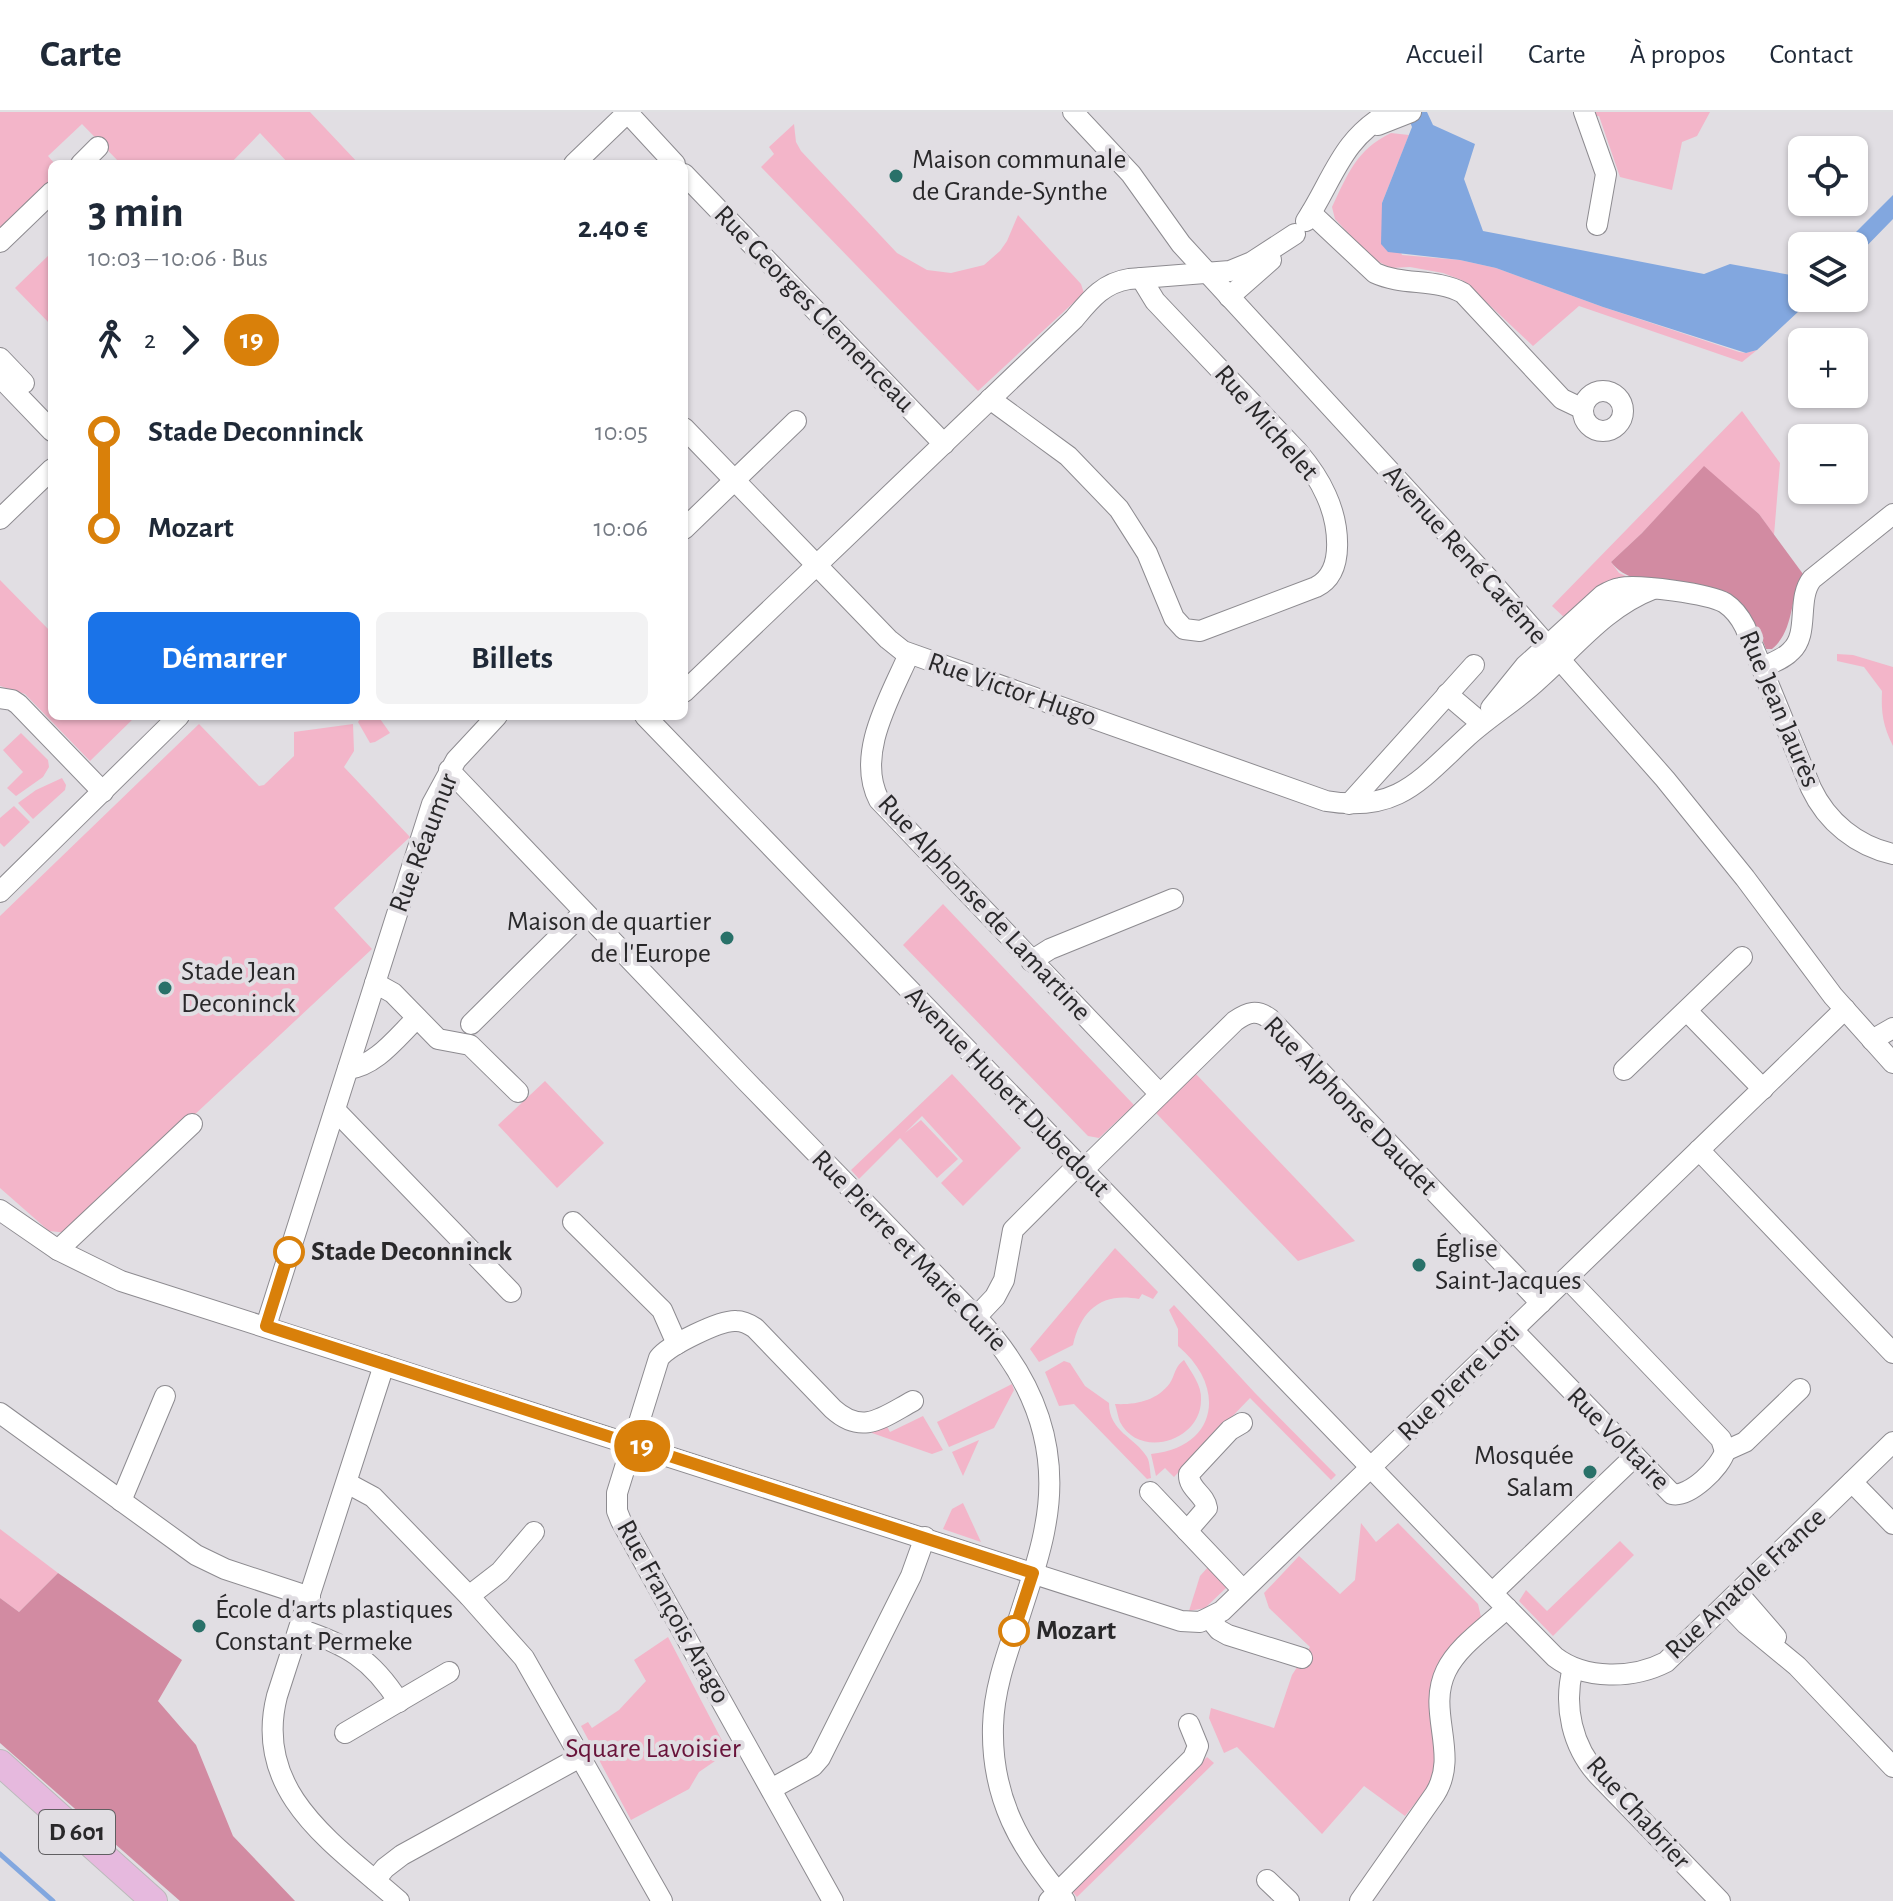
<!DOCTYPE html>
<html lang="fr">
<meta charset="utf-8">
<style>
body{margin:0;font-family:"Alegreya Sans",sans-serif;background:#f2f2f3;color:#1f2937;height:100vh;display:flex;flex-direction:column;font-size:30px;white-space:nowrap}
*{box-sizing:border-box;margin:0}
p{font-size:26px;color:#747a83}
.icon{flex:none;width:44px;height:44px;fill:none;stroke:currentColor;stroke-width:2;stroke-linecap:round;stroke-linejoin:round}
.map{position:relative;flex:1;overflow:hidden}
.sheet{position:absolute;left:48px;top:48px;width:640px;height:560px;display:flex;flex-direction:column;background:#fff;border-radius:12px;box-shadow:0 2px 6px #0004}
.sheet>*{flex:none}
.badge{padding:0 16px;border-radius:26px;font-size:28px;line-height:52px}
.fabs{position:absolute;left:1788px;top:24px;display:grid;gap:16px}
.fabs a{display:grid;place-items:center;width:80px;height:80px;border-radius:12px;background:#fff;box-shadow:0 2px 6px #0004;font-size:40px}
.map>.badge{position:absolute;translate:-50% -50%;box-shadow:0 0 0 4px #fff}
.legs{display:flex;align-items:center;gap:12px;height:88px;padding:0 40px;font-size:26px}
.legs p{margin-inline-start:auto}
.headline{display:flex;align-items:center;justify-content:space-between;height:136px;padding:0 40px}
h1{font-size:44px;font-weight:700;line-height:60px}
.primary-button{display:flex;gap:16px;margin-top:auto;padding:16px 40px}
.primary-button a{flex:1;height:92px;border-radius:12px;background:#1a73e8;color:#fff;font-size:32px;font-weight:700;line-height:92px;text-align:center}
.primary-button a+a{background:#f2f2f3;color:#1f2937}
ul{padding:0 40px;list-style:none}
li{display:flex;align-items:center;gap:28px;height:96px;font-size:30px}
li i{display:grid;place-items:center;width:12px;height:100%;margin:0 10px;background:currentColor}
li i::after{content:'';width:20px;height:20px;margin:-10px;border:6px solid;border-radius:50%;background:#fff}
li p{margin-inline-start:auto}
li:first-child i{background:linear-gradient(#0000 50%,currentColor 0)}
li:last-child i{background:linear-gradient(currentColor 50%,#0000 0)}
header{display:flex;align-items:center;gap:48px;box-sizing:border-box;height:112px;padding:0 40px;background:#fff;border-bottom:2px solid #e0e1e3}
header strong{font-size:38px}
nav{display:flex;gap:44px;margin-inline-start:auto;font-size:28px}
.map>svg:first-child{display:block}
.green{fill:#f3b5c9}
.forest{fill:#d28ba2}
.water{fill:#82a7df}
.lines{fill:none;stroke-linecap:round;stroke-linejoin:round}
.stream{stroke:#82a7df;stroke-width:5}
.minor-casing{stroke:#8d8b90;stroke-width:22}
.major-casing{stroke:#bbbabb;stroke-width:28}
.minor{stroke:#fff;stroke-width:20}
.major{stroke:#e6b9de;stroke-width:26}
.line-1-casing{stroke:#fff;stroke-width:18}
.line-1{stroke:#d9800a;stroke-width:12}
.poi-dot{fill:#297169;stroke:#e1dee3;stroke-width:3}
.stop-1-dot{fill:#fff;stroke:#d9800a;stroke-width:4}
.labels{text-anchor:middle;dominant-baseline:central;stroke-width:8;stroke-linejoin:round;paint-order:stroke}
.shield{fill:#e1dee3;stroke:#605f62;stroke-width:2}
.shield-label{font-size:26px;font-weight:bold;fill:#29282a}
.poi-label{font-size:28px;fill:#29282a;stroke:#e1dee3;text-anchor:start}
.street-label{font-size:28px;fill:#29282a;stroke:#e1dee3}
.stop-label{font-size:28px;font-weight:bold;fill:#29282a;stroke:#e1dee3;text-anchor:start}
.park-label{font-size:28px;fill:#68133a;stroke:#e1dee3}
</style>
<header>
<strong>Carte</strong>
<nav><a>Accueil</a><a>Carte</a><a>À propos</a><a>Contact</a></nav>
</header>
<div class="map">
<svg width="1893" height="1789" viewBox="0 0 1893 1789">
<rect width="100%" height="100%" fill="#e1dee3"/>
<g class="green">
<polygon points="0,0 310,0 359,52 289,52 260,21 230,52 121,52 82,12 48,44 55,52 52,52 52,67 0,116"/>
<polygon points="1592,0 1710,0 1697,24 1682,30 1672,78 1620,65 1599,4 1591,5"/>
<polygon points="794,12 796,30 801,39 897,141 927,158 951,161 984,153 1000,139 1007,129 1018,103 1081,172 1084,181 978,279 761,55 774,42 769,35"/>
<path d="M 1391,21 L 1409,23 L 1382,91 L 1402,143 L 1460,148 L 1496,156 L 1603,195 L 1739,240 L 1746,241 L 1757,238 L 1742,250 L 1579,194 L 1533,234 L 1464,169 L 1443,161 L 1410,155 L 1391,156 L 1373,147 L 1335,107 L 1332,95 C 1348,62 1356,38 1391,21 Z"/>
<polygon points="52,140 52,214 15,176"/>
<polygon points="1742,299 1780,351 1774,423 1759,402 1704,355 1642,421 1611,450 1619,461 1626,464 1600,475 1566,507 1552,494"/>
<polygon points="0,468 52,521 52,604 135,605 90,649 25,582 0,574"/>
<path d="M 1837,542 L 1853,543 L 1893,555 L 1893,634 C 1883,614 1881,601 1882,579 L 1864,555 L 1837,549 Z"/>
<polygon points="362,604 378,604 390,621 375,630 370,631 358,610"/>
<polygon points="199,612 259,674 264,673 294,644 294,620 353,612 354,639 344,655 410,725 334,796 372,837 68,1121 49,1119 0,1076 0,804"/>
<polygon points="21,621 48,648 49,655 43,665 16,684 7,676 23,660 3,638"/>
<polygon points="62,666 66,673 65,678 33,707 18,691 36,678"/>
<polygon points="14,694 30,710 4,735 0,731 0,706"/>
<polygon points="943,792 1134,993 1099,1026 1088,1024 903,833"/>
<polygon points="952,962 1021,1036 963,1094 941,1071 963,1049 922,1004 905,1021 921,1008 958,1047 937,1066 900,1026 859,1067 851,1058"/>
<polygon points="1196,962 1355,1129 1298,1149 1156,1001"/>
<polygon points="545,969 604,1031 557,1076 498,1013"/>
<path d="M 1115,1136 L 1158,1180 L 1153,1187 L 1142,1182 L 1139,1187 C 1103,1180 1081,1197 1073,1233 L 1039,1250 L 1030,1237 Z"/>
<path d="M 1174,1193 L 1255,1281 L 1336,1363 L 1331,1368 L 1250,1286 L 1174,1365 L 1165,1356 L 1156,1364 L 1151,1342 C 1218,1335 1227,1275 1178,1234 L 1178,1217 L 1169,1198 Z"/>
<path d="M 1184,1248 C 1191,1260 1202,1273 1201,1288 C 1201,1329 1140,1348 1120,1310 C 1118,1305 1117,1298 1115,1292 C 1135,1293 1157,1289 1170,1271 C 1175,1263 1175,1254 1184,1248 Z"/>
<path d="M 1064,1249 L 1070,1251 L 1085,1274 L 1109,1291 C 1109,1320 1135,1325 1147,1345 C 1150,1350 1150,1360 1151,1366 L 1147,1367 L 1074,1292 L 1059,1294 L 1045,1260 Z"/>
<polygon points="1012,1272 1014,1278 994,1316 949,1335 937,1310"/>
<polygon points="923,1304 943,1338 932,1342 872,1321 871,1318 885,1311 890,1320"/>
<polygon points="979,1328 963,1364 952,1340"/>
<polygon points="963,1391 981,1430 943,1417 952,1397"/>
<path d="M 1361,1411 L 1376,1430 L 1398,1411 L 1478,1492 L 1481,1505 C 1444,1540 1424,1557 1431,1613 C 1433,1629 1438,1647 1433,1663 C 1428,1678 1414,1692 1405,1704 L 1364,1674 L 1322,1722 L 1237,1635 L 1224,1641 L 1209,1606 L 1211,1596 L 1274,1616 L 1292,1563 L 1310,1535 L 1269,1496 L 1264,1481 L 1299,1444 L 1340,1482 L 1355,1468 Z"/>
<polygon points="0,1417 58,1461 19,1500 0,1486"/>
<polygon points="1620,1429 1634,1443 1553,1524 1519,1489 1526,1478 1547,1499"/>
<polygon points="1209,1454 1226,1471 1226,1476 1205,1496 1189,1499 1200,1464"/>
<polygon points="668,1525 728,1640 699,1660 689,1677 631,1708 581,1614 588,1610 592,1616 619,1598 646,1569 634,1548"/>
<polygon points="1207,1645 1214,1651 1077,1785 1071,1778"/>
</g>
<g class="forest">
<path d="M 1704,354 L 1759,402 L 1803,462 C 1789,486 1795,518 1772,537 L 1766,537 C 1759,519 1752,501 1737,489 C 1700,458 1637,485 1611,450 L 1642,421 Z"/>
<polygon points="58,1461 182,1548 158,1589 196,1633 233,1724 295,1789 180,1789 0,1631 0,1486 19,1500"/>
</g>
<g class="water">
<polygon points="1406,0 1427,0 1433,13 1475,32 1464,67 1483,119 1704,162 1730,152 1802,165 1802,186 1813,186 1757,238 1746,241 1603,195 1496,156 1460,148 1388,140 1381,132 1382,91 1412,15"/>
<polygon points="1893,83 1893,107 1854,147 1854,134 1842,134"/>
</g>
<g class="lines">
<polyline class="stream" points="0,1742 53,1789"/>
<defs>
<g id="minor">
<polyline points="627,0 675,52"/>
<polyline points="1073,0 1131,62 1181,132 1488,466 1665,667 1745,766 1833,884 1893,951"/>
<polyline points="1584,0 1606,62 1597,113"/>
<polyline points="1378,13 1411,0"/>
<polyline points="81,52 98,35"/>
<polyline points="574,52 628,0"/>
<polyline points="684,62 944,332"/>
<path d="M 1311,101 L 1375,161 C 1403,174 1436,166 1463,181 L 1562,287 L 1583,297"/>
<path d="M 1306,109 C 1334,66 1341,27 1390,0"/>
<polyline points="0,130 52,80"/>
<polyline points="1229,185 1271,148"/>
<polyline points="0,246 24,271"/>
<polyline points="0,265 52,319"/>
<circle cx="1603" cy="299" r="20"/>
<path d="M 990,287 L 1068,344 L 1119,397 L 1147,441 L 1174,506 L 1184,517 L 1200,519 L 1316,475 C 1347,460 1338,409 1326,383 C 1319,367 1309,353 1298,340 L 1155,189 L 1141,166"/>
<path d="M 684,316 L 888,527 L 903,539 L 1326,689 C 1398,701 1420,668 1468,624 C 1490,604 1517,588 1539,567 C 1576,534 1606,495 1653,477"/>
<polyline points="0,407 52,357"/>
<polyline points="684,417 796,309"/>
<path d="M 909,542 C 891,584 855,642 879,688 L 1160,982"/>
<path d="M 1763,555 C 1773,550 1784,547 1791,539 C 1810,522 1796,487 1812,467 L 1893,402"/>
<path d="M 684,580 L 1074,207 C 1090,188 1103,171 1129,167 L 1230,159 L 1252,150 L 1295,122"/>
<polyline points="1447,582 1480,610"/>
<polyline points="0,586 12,588 18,592 103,680"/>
<path d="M 1491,596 L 1525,554 L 1603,483 C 1608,480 1614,477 1620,476 C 1638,472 1710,482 1725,491 C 1734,497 1740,505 1745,515 L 1811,676 C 1827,710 1857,734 1893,742"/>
<path d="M 645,604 L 1492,1481 L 1555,1545 C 1585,1568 1633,1567 1666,1550 L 1893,1330"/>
<path d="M 449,658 L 746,969 L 976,1205 C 1032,1264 1061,1333 1045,1415 C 1040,1445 1029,1474 1020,1503 C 1008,1539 994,1575 993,1614 C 991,1686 1020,1736 1065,1789"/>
<polyline points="1349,692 1474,553"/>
<polyline points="0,780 179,604"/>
<polyline points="1031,849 1050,837 1173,787"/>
<polyline points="375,871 393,881 438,927 470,933 518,980"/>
<polyline points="1687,899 1763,977"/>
<polyline points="471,912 584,800"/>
<polyline points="1872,928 1893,916"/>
<path d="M 348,957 C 376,954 397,925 417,906"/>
<polyline points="1624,958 1742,845"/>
<polyline points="335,998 511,1180"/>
<polyline points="1699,1038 1893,1241"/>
<path d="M 1083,1058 L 1235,909 C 1248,900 1257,897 1270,907 L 1541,1191"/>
<polyline points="0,1098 58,1138 121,1169 1181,1509 1200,1510 1222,1499 1845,897"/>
<polyline points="573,1110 662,1198 677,1232"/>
<polyline points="58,1138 192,1012"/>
<polyline points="1567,1166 1721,1327 1725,1339"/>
<polyline points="976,1205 995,1185 1004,1168 1013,1118 1078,1053"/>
<polyline points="266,1214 432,692 456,648 497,604"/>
<path d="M 1513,1218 L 1672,1382 C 1689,1386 1721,1355 1725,1339"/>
<path d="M 384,1253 L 277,1584 C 252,1682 336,1733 399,1789"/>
<polyline points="0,1301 196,1443 225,1457 310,1485"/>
<polyline points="1725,1339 1745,1330 1800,1277"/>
<polyline points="1852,1370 1893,1412"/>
<polyline points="347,1371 373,1385 469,1484 524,1546 662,1789"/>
<polyline points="1150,1380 1243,1478"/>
<polyline points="121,1389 165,1284"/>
<path d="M 1187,1419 L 1207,1396 C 1205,1382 1188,1377 1189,1362 L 1230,1318 L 1242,1311"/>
<polyline points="1492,1481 1634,1345"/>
<polyline points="1738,1481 1776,1525"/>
<polyline points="469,1484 500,1460 534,1420"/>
<polyline points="1727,1492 1746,1512 1797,1554 1893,1655"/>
<polyline points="1210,1507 1219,1518 1228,1523 1302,1546"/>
<path d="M 299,1517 C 346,1532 372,1547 399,1590"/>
<path d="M 1573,1556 C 1563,1594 1572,1635 1599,1664 L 1720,1789"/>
<polyline points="345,1621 449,1560"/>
<polyline points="771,1677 813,1654 820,1646 911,1464 925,1425"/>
<polyline points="375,1768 385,1756 402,1743 582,1644"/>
<polyline points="1267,1768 1289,1789"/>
<path d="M 833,1789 L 621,1409 L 617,1399 L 617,1381 L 659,1246 C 669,1233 720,1208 736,1209 C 743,1209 749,1212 755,1216 L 833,1297 C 863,1324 883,1305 913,1289"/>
<polyline points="1049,1789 1193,1646 1198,1634 1189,1612"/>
<path d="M 1360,1789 L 1435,1682 C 1460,1642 1426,1600 1446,1559 C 1458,1534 1487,1515 1507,1496"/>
</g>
<polyline id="major" points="0,1651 154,1789"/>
</defs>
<use href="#minor" class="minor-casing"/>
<use href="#major" class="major-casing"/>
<use href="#minor" class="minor"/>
<use href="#major" class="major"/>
</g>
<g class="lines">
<defs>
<polyline id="line-1" points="289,1140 266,1214 1033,1461 1014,1519"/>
</defs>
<use href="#line-1" class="line-1-casing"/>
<use href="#line-1" class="line-1"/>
</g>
<g class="poi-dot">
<circle cx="896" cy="64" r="8"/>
<circle cx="727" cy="826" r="8"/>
<circle cx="165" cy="876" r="8"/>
<circle cx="1419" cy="1153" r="8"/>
<circle cx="1590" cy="1360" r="8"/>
<circle cx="199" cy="1514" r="8"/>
</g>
<g class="stop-1-dot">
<circle cx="289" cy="1140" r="14"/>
<circle cx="1014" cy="1519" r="14"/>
</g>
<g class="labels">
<rect class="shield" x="39" y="1698" width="76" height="44" rx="6"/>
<g class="shield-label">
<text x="77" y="1720">D 601</text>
</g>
<g class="poi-label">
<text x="912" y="48">Maison communale<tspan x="912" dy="32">de Grande-Synthe</tspan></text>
<text x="711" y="810" text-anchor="end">Maison de quartier<tspan x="711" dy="32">de l'Europe</tspan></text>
<text x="181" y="860">Stade Jean<tspan x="181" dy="32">Deconinck</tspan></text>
<text x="1435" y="1137">Église<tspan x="1435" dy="32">Saint-Jacques</tspan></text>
<text x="1574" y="1344" text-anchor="end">Mosquée<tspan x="1574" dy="32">Salam</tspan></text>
<text x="215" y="1498">École d'arts plastiques<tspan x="215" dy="32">Constant Permeke</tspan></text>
</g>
<g class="street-label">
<text transform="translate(814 197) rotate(46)">Rue Georges Clemenceau</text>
<text transform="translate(1266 311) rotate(49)">Rue Michelet</text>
<text transform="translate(1465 443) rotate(48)">Avenue René Carême</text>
<text transform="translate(1012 578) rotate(19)">Rue Victor Hugo</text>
<text transform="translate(1779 597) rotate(67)">Rue Jean Jaurès</text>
<text transform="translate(424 731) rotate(-69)">Rue Réaumur</text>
<text transform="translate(984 796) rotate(47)">Rue Alphonse de Lamartine</text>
<text transform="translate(1007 980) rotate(46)">Avenue Hubert Dubedout</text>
<text transform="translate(1350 994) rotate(46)">Rue Alphonse Daudet</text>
<text transform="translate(909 1139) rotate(46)">Rue Pierre et Marie Curie</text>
<text transform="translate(1459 1270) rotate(-44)">Rue Pierre Loti</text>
<text transform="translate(1618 1327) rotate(45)">Rue Voltaire</text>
<text transform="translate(1746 1472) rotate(-43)">Rue Anatole France</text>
<text transform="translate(673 1500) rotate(61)">Rue François Arago</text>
<text transform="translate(1638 1701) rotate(48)">Rue Chabrier</text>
</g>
<g class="stop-label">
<text x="311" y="1140">Stade Deconninck</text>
<text x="1036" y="1519">Mozart</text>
</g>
<g class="park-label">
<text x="653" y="1637">Square Lavoisier</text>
</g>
</g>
</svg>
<div class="fabs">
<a><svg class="icon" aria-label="locate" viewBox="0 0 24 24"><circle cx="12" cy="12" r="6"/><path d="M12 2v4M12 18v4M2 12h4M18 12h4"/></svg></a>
<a><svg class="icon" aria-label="layers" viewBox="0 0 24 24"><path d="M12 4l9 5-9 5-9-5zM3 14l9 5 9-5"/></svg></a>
<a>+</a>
<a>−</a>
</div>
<b class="badge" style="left:642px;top:1334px;background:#d9800a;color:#fff">19</b>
<section class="sheet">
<div class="headline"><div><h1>3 min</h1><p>10:03 – 10:06 · Bus</p></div><b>2.40 €</b></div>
<div class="legs"><svg class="icon" aria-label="walk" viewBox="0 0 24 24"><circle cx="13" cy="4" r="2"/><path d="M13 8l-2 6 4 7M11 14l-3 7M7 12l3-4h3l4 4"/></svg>2<svg class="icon" aria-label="forward" viewBox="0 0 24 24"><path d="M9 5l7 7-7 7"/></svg><b class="badge" style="background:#d9800a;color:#fff">19</b></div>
<ul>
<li><i style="color:#d9800a"></i><b>Stade Deconninck</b><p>10:05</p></li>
<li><i style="color:#d9800a"></i><b>Mozart</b><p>10:06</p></li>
</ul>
<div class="primary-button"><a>Démarrer</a><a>Billets</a></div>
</section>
</div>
